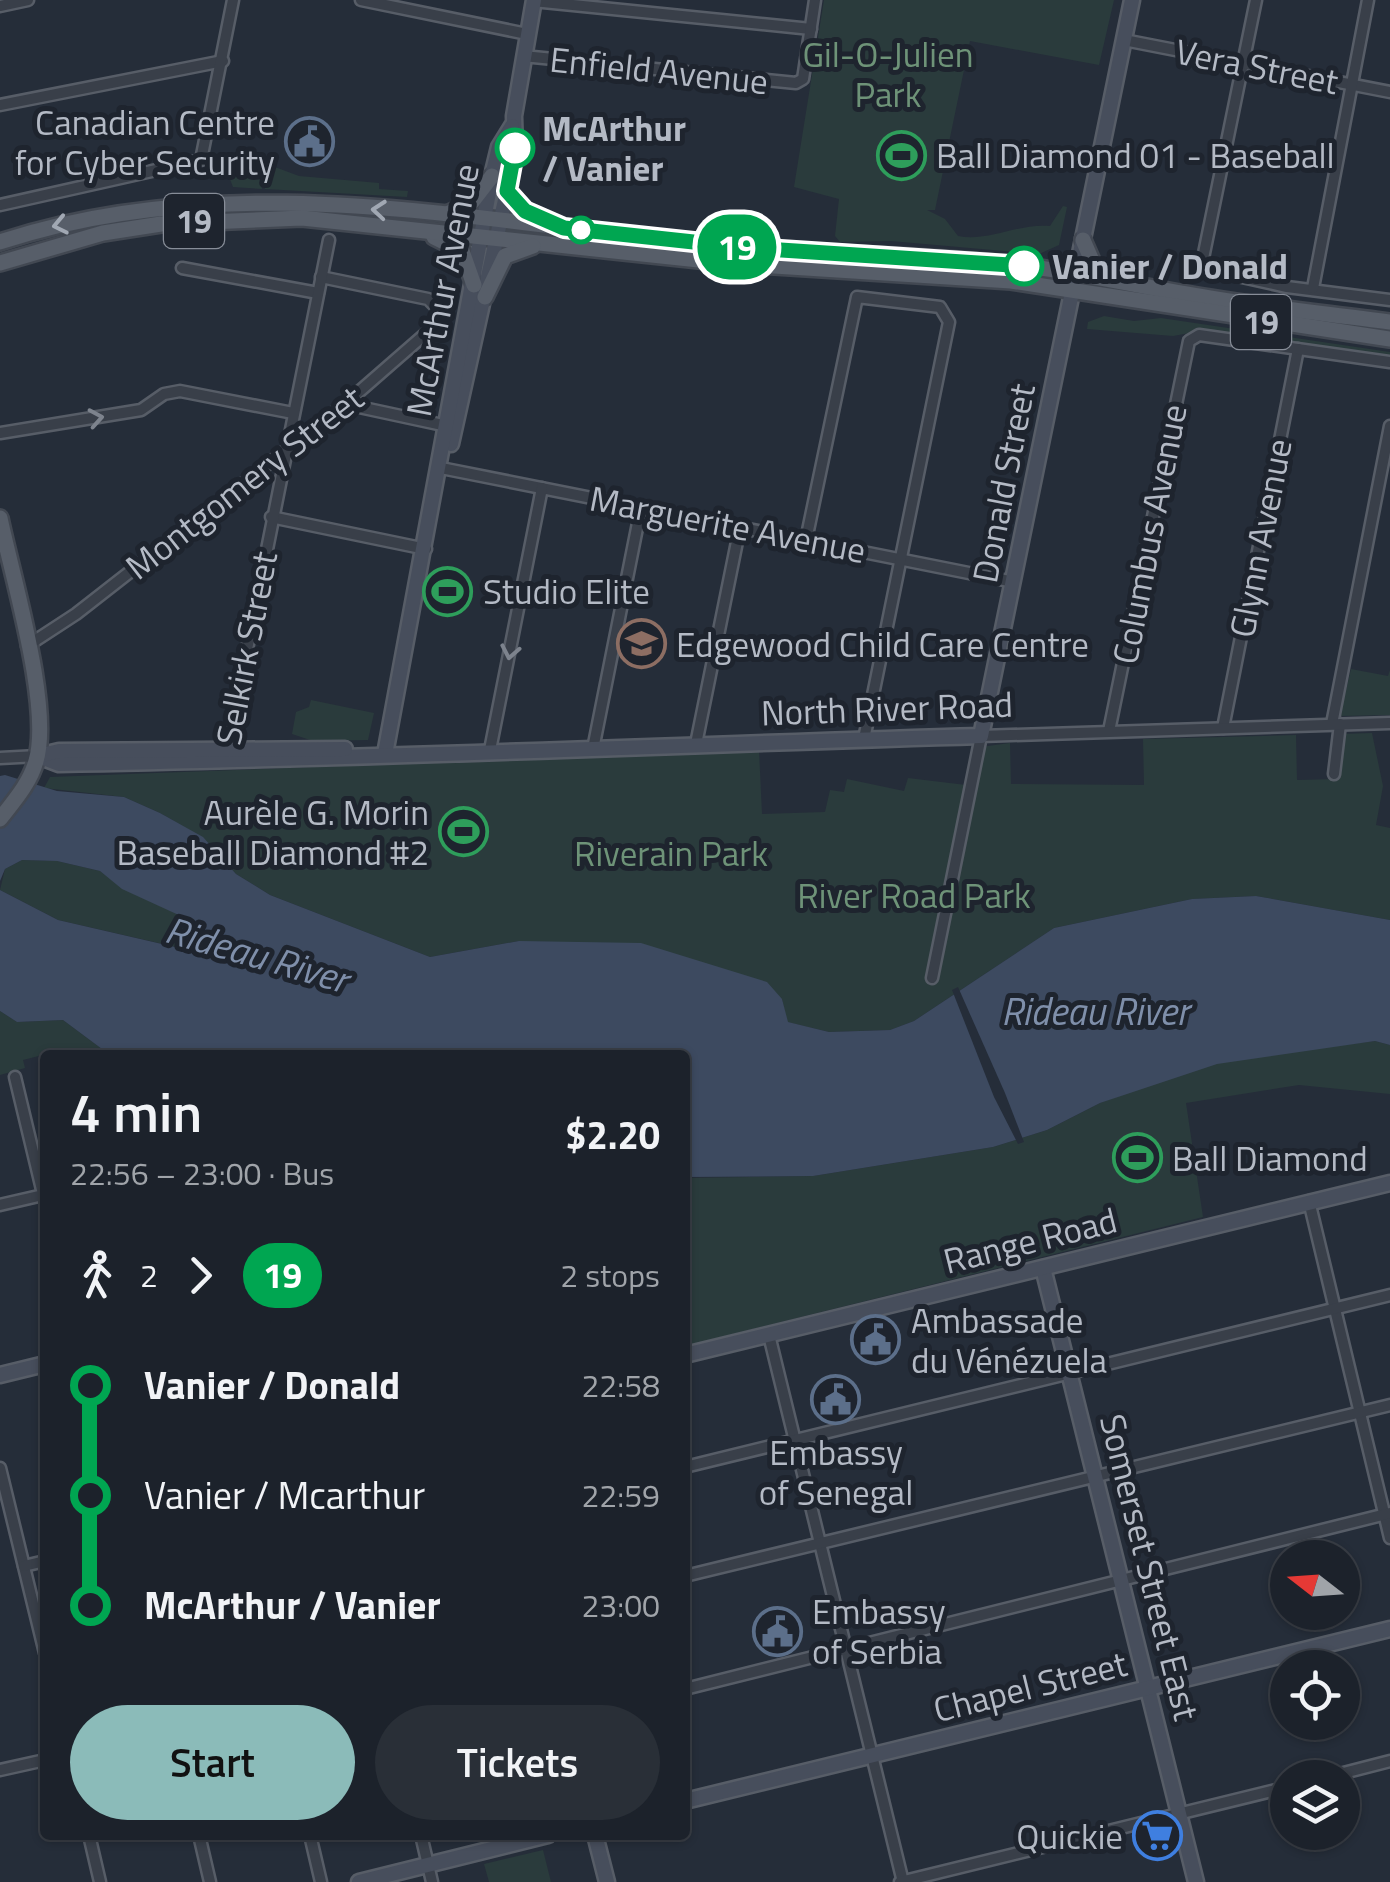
<!DOCTYPE html>
<meta charset="utf-8">
<style>
body{margin:0;font-family:"Titillium Web",sans-serif;background:#292f37;color:#f1f3f6;height:100vh;display:flex;flex-direction:column;font-size:38px;white-space:nowrap}
*{box-sizing:border-box;margin:0}
p{font-size:32px;color:#a0a4a9}
.icon{flex:none;width:55px;height:55px;fill:none;stroke:currentColor;stroke-width:2;stroke-linecap:round;stroke-linejoin:round}
.map{position:relative;flex:1;overflow:hidden}
.details{position:absolute;left:40px;top:1050px;width:650px;height:790px;display:flex;flex-direction:column;background:#1c222b;border-radius:10px;box-shadow:0 2px 8px #0004,0 0 0 2px #3a3f47}
.details>*{flex:none}
.badge{padding:0 20px;border-radius:32px;font-size:35px;line-height:65px}
.needle{width:65px;rotate:287deg}
.fabs{position:absolute;left:1270px;top:1540px;display:grid;gap:20px}
.fabs a{display:grid;place-items:center;width:90px;height:90px;border-radius:50%;background:#1c222b;box-shadow:0 2px 8px #0004,0 0 0 2px #3a3f47;font-size:50px}
.map>.badge{position:absolute;translate:-50% -50%;box-shadow:0 0 0 5px #fff}
.legs{display:flex;align-items:center;gap:15px;height:110px;padding:0 30px;font-size:32px}
.legs p{margin-inline-start:auto}
.head{display:flex;align-items:center;justify-content:space-between;height:170px;padding:0 30px}
h1{font-size:55px;font-weight:600;line-height:75px}
.cta{display:flex;gap:20px;margin-top:auto;padding:20px 30px}
.cta a{flex:1;height:115px;border-radius:60px;background:#8bbbb9;color:#111;font-size:40px;font-weight:600;line-height:115px;text-align:center}
.cta a+a{background:#292f37;color:#f1f3f6}
ul{padding:0 30px;list-style:none}
li{display:flex;align-items:center;gap:35px;height:110px;font-size:38px}
li i{display:grid;place-items:center;width:15px;height:100%;margin:0 12px;background:currentColor}
li i::after{content:'';width:25px;height:25px;margin:-12px;border:8px solid;border-radius:50%;background:#1c222b}
li p{margin-inline-start:auto}
li:first-child i{background:linear-gradient(#0000 50%,currentColor 0)}
li:last-child i{background:linear-gradient(currentColor 50%,#0000 0)}
.map>svg:first-child{display:block}
.green{fill:#2a3b3c}
.water{fill:#3d4a60}
.pier{fill:#252d39}
.lines{fill:none;stroke-linecap:round;stroke-linejoin:round}
.street-casing{stroke:#575d67;stroke-width:15}
.secondary-casing{stroke:#575d67;stroke-width:19}
.primary-casing{stroke:#424852;stroke-width:20}
.street{stroke:#393f49;stroke-width:10}
.secondary{stroke:#474e5c;stroke-width:14}
.primary{stroke:#575e69;stroke-width:15}
.oneway{stroke:#a1a8b3}
.oneway2{stroke:#7d838d}
.line-1-casing{stroke:#fff;stroke-width:22}
.line-1{stroke:#00a651;stroke-width:15}
.stop-1-dot{fill:#fff;stroke:#00a651;stroke-width:5}
.labels{text-anchor:middle;dominant-baseline:central;stroke-width:10;stroke-linejoin:round;paint-order:stroke}
.shield{fill:#1e242e;stroke:#878d98;stroke-width:2.5}
.shield-label{font-size:32px;font-weight:bold;fill:#b4bac5}
.park-label{font-size:35px;fill:#6e9378;stroke:#1e242e}
.street-label{font-size:35px;fill:#b4bac5;stroke:#1e242e}
.poi-label{font-size:35px;fill:#b4bac5;stroke:#1e242e;text-anchor:start}
.stop-label{font-size:35px;font-weight:bold;fill:#b4bac5;stroke:#1e242e;text-anchor:start}
.water-label{font-size:38px;font-style:italic;fill:#7f8faa;stroke:#1e242e}
</style>
<div class="map">
<svg width="1390" height="1882" viewBox="0 0 1390 1882">
<rect width="100%" height="100%" fill="#252d39"/>
<g class="green">
<path d="M 824,0 L 1114,0 L 1099,65 L 970,41 L 935,210 L 927,210 L 945,219 L 958,236 C 989,242 1018,223 1050,226 L 1063,206 L 1067,207 L 1059,245 L 1039,254 L 891,241 L 840,242 L 835,236 L 839,199 L 794,187 Z"/>
<polygon points="256,160 299,176 379,183 379,189 408,191 407,197 265,189"/>
<polygon points="236,161 242,171 257,170 262,189 233,187 228,174"/>
<polygon points="1104,316 1134,321 1161,318 1390,352 1390,359 1195,332 1173,336 1087,329 1088,322"/>
<polygon points="1351,669 1388,676 1390,670 1390,715 1340,716"/>
<polygon points="311,700 374,713 368,740 313,741 292,734 296,712 309,707"/>
<polygon points="1372,733 1383,786 1376,825 1390,828 1390,920 1256,896 1192,899 1054,928 914,1021 890,1030 829,1032 787,1022 782,999 519,941 430,957 270,895 236,874 202,837 160,813 124,797 44,788 50,777 759,750 762,814 825,812 830,790 844,792 847,779 904,791 908,778 966,785 973,748 1010,743 1011,784 1144,785 1143,739 1296,735 1297,780 1338,779 1341,734"/>
<polygon points="22,860 57,861 100,871 122,888 196,923 201,941 189,950 58,920 0,890 5,869"/>
<polygon points="0,1011 17,1022 63,1020 110,1055 64,1055 62,1050 23,1060 25,1068 0,1075"/>
<polygon points="1375,1041 1390,1045 1390,1094 1299,1085 1186,1103 1203,1217 685,1346 685,1178 813,1176 993,1147 1047,1130 1100,1103 1193,1068 1247,1057"/>
<polygon points="543,1850 551,1882 489,1882 484,1864"/>
</g>
<polygon class="water" points="5,775 57,791 124,797 160,813 203,837 236,874 270,895 430,957 519,941 641,943 767,982 782,999 788,1022 829,1032 890,1030 914,1021 1054,928 1192,899 1256,896 1390,920 1390,1045 1375,1041 1217,1064 1100,1103 1047,1130 993,1147 813,1176 685,1177 685,1055 110,1055 63,1020 17,1022 0,1011 0,890 58,920 188,950 201,940 196,923 122,889 100,871 57,861 22,860 5,869 0,881 0,776"/>
<polygon class="pier" points="958,987 1005,1093 1024,1142 1018,1144 994,1097 952,990"/>
<g class="lines">
<defs>
<g id="street">
<polyline points="361,0 527,34"/>
<polyline points="1256,0 1201,268 1287,287 1390,300"/>
<polyline points="533,1 811,29"/>
<polyline points="0,6 28,0"/>
<polyline points="1124,40 1390,92"/>
<polyline points="523,56 796,83 803,79 815,0"/>
<polyline points="0,105 223,61"/>
<polyline points="0,205 201,160 233,0"/>
<polyline points="182,268 318,293"/>
<polyline points="1313,288 1368,0"/>
<polyline points="345,404 452,427"/>
<polyline points="0,433 141,410 164,394 180,391 293,413"/>
<polyline points="441,468 1014,582"/>
<polyline points="271,517 426,549"/>
<polyline points="806,540 857,297 940,307 949,322 864,739"/>
<polyline points="27,646 76,614 345,404 439,322 441,312 428,299 321,277"/>
<polyline points="1332,724 1390,426"/>
<polyline points="1223,728 1298,349"/>
<polyline points="1109,731 1189,341 1199,335 1390,362"/>
<polyline points="696,744 740,527"/>
<polyline points="593,749 641,508"/>
<polyline points="490,750 542,488"/>
<polyline points="226,754 329,240"/>
<polyline points="0,758 38,756"/>
<polyline points="1334,774 1340,724"/>
<polyline points="932,978 981,736 1390,723"/>
<polyline points="15,1077 45,1202"/>
<polyline points="1309,1201 1390,1538"/>
<polyline points="0,1205 43,1195"/>
<polyline points="769,1335 903,1882"/>
<polyline points="685,1467 1390,1295"/>
<polyline points="0,1468 45,1653"/>
<polyline points="24,1566 45,1561"/>
<polyline points="685,1576 1390,1405"/>
<polyline points="685,1689 1390,1513"/>
<polyline points="0,1770 45,1760"/>
<polyline points="1324,1778 1390,1761"/>
<polyline points="89,1835 100,1882"/>
<polyline points="199,1835 210,1882"/>
<polyline points="310,1835 321,1882"/>
<polyline points="421,1835 432,1882"/>
<polyline points="900,1882 1288,1787"/>
</g>
<g id="secondary">
<polyline points="451,444 507,191 515,148 514,116 534,0"/>
<polyline points="385,754 492,176 499,147 512,126"/>
<path d="M 38,756 L 59,764 C 367,759 673,745 981,736 L 1132,0"/>
<polyline points="38,756 59,751 345,749"/>
<polyline points="1043,1268 1196,1882"/>
<polyline points="685,1355 1390,1183"/>
<polyline points="0,1375 45,1364"/>
<polyline points="685,1801 1390,1629"/>
<polyline points="595,1835 607,1882"/>
<polyline points="359,1882 548,1835"/>
</g>
<g id="primary">
<polyline points="507,191 521,208 546,221"/>
<polyline points="447,214 472,202 492,176"/>
<polyline points="434,237 462,251 474,285"/>
<polyline points="1083,240 1093,263 1116,275"/>
<path d="M 0,242 C 224,168 462,218 691,243 C 799,255 908,253 1016,265 C 1081,272 1145,288 1210,298 C 1270,308 1330,314 1390,322"/>
<polyline points="0,263 103,233 161,224 302,218 727,263 1011,281 1390,339"/>
<polyline points="485,297 505,256 533,246"/>
<path d="M 0,518 C 12,576 52,707 36,761 C 30,783 14,801 0,819"/>
</g>
</defs>
<use href="#street" class="street-casing"/>
<use href="#secondary" class="secondary-casing"/>
<use href="#primary" class="primary-casing"/>
<use href="#street" class="street"/>
<use href="#secondary" class="secondary"/>
<use href="#primary" class="primary"/>
</g>
<defs><path id="oneway-chevron" d="M-2-3.5L2.5 0L-2 3.5" fill="none" stroke-width="1.6" stroke-linecap="round" stroke-linejoin="round" transform="scale(2.5)"/></defs>
<g class="oneway">
<use href="#oneway-chevron" transform="translate(379 210) rotate(-175)"/>
<use href="#oneway-chevron" transform="translate(60 225) rotate(168)"/>
</g>
<g class="oneway2">
<use href="#oneway-chevron" transform="translate(96 418) rotate(-10)"/>
<use href="#oneway-chevron" transform="translate(510 652) rotate(101)"/>
</g>
<g class="lines">
<defs>
<polyline id="line-1" points="515,148 507,191 525,211 564,228 749,248 1024,266"/>
</defs>
<use href="#line-1" class="line-1-casing"/>
<use href="#line-1" class="line-1"/>
</g>
<defs>
<symbol id="civic-ring" viewBox="-11 -11 22 22"><circle r="9.5" fill="#1e242e" stroke="#5c6f8a" stroke-width="1.5"/><path d="M-.6-6.5H3V-4.5H.6V-3L4-1V1h2V6H-6V1h2V-1L-.6-3ZM-1.2 2.5V6h2.4V2.5Z" fill="#5c6f8a"/></symbol>
<symbol id="stadium-ring" viewBox="-11 -11 22 22"><circle r="9.5" fill="#1e242e" stroke="#2e9e5b" stroke-width="1.5"/><path d="M0-5a6.5 5 0 1 0 0 10a6.5 5 0 1 0 0-10ZM-3.5-1.8h7v3.6h-7Z" fill="#2e9e5b"/></symbol>
<symbol id="school-ring" viewBox="-11 -11 22 22"><circle r="9.5" fill="#1e242e" stroke="#8d6e63" stroke-width="1.5"/><path d="M0-5L7-2L0 1L-7-2ZM-4 1L0 2.5L4 1V4Q0 6-4 4Z" fill="#8d6e63"/></symbol>
<symbol id="supermarket-ring" viewBox="-11 -11 22 22"><circle r="9.5" fill="#1e242e" stroke="#3f7fe0" stroke-width="1.5"/><path d="M-6-5.5h2.5l.6 2H6L4.5 2H-2.5L-4.4-4H-6ZM-1.5 3.2a1.3 1.3 0 1 0 .1 0ZM3 3.2a1.3 1.3 0 1 0 .1 0Z" fill="#3f7fe0"/></symbol>
</defs>
<g fill-rule="evenodd">
<use href="#civic-ring" x="282" y="114" width="55" height="55"/>
<use href="#stadium-ring" x="874" y="128" width="55" height="55"/>
<use href="#stadium-ring" x="420" y="564" width="55" height="55"/>
<use href="#school-ring" x="614" y="616" width="55" height="55"/>
<use href="#stadium-ring" x="436" y="804" width="55" height="55"/>
<use href="#stadium-ring" x="1110" y="1130" width="55" height="55"/>
<use href="#civic-ring" x="848" y="1312" width="55" height="55"/>
<use href="#civic-ring" x="808" y="1372" width="55" height="55"/>
<use href="#civic-ring" x="750" y="1604" width="55" height="55"/>
<use href="#supermarket-ring" x="1130" y="1808" width="55" height="55"/>
</g>
<g class="stop-1-dot">
<circle cx="515" cy="148" r="18"/>
<circle cx="581" cy="230" r="12"/>
<circle cx="1024" cy="266" r="18"/>
</g>
<g class="labels">
<g class="shield">
<rect x="164" y="194" width="60" height="54" rx="8"/>
<rect x="1231" y="295" width="60" height="54" rx="8"/>
</g>
<g class="shield-label">
<text x="194" y="221">19</text>
<text x="1261" y="322">19</text>
</g>
<g class="park-label">
<text x="888" y="54">Gil-O-Julien<tspan x="888" dy="40">Park</tspan></text>
<text x="671" y="853">Riverain Park</text>
<text x="914" y="895">River Road Park</text>
</g>
<g class="street-label">
<text transform="translate(1257 66) rotate(11)">Vera Street</text>
<text transform="translate(659 70) rotate(6)">Enfield Avenue</text>
<text transform="translate(442 290) rotate(-79)">McArthur Avenue</text>
<text transform="translate(244 482) rotate(-38)">Montgomery Street</text>
<text transform="translate(1003 483) rotate(-79)">Donald Street</text>
<text transform="translate(728 524) rotate(11)">Marguerite Avenue</text>
<text transform="translate(1149 534) rotate(-79)">Columbus Avenue</text>
<text transform="translate(1260 538) rotate(-79)">Glynn Avenue</text>
<text transform="translate(246 648) rotate(-79)">Selkirk Street</text>
<text transform="translate(887 708) rotate(-2)">North River Road</text>
<text transform="translate(1030 1240) rotate(-14)">Range Road</text>
<text transform="translate(1150 1567) rotate(76)">Somerset Street East</text>
<text transform="translate(1030 1686) rotate(-14)">Chapel Street</text>
</g>
<g class="poi-label">
<text x="275" y="122" text-anchor="end">Canadian Centre<tspan x="275" dy="40">for Cyber Security</tspan></text>
<text x="936" y="155">Ball Diamond 01 - Baseball</text>
<text x="483" y="591">Studio Elite</text>
<text x="676" y="644">Edgewood Child Care Centre</text>
<text x="429" y="812" text-anchor="end">Aurèle G. Morin<tspan x="429" dy="40">Baseball Diamond #2</tspan></text>
<text x="1172" y="1158">Ball Diamond</text>
<text x="911" y="1320">Ambassade<tspan x="911" dy="40">du Vénézuela</tspan></text>
<text x="836" y="1452" text-anchor="middle">Embassy<tspan x="836" dy="40">of Senegal</tspan></text>
<text x="812" y="1611">Embassy<tspan x="812" dy="40">of Serbia</tspan></text>
<text x="1123" y="1836" text-anchor="end">Quickie</text>
</g>
<g class="stop-label">
<text x="542" y="128">McArthur<tspan x="542" dy="40">/ Vanier</tspan></text>
<text x="1052" y="266">Vanier / Donald</text>
</g>
<g class="water-label">
<text transform="translate(257 954) rotate(16)">Rideau River</text>
<text x="1095" y="1011">Rideau River</text>
</g>
</g>
</svg>
<div class="fabs">
<a><svg class="needle" viewBox="-14 -14 28 28"><path d="M0-13l5 13h-10z" fill="#e53935"/><path d="M0 13l5-13h-10z" fill="#a0a4a9"/></svg></a>
<a><svg class="icon" aria-label="locate" viewBox="0 0 24 24"><circle cx="12" cy="12" r="6"/><path d="M12 2v4M12 18v4M2 12h4M18 12h4"/></svg></a>
<a><svg class="icon" aria-label="layers" viewBox="0 0 24 24"><path d="M12 4l9 5-9 5-9-5zM3 14l9 5 9-5"/></svg></a>
</div>
<b class="badge" style="left:737px;top:247px;background:#00a651;color:#fff">19</b>
<section class="details">
<div class="head"><div><h1>4 min</h1><p>22:56 – 23:00 · Bus</p></div><b>$2.20</b></div>
<div class="legs"><svg class="icon" aria-label="walk" viewBox="0 0 24 24"><circle cx="13" cy="4" r="2"/><path d="M13 8l-2 6 4 7M11 14l-3 7M7 12l3-4h3l4 4"/></svg>2<svg class="icon" aria-label="forward" viewBox="0 0 24 24"><path d="M9 5l7 7-7 7"/></svg><b class="badge" style="background:#00a651;color:#fff">19</b><p>2 stops</p></div>
<ul>
<li><i style="color:#00a651"></i><b>Vanier / Donald</b><p>22:58</p></li>
<li><i style="color:#00a651"></i><span>Vanier / Mcarthur</span><p>22:59</p></li>
<li><i style="color:#00a651"></i><b>McArthur / Vanier</b><p>23:00</p></li>
</ul>
<div class="cta"><a>Start</a><a>Tickets</a></div>
</section>
</div>
